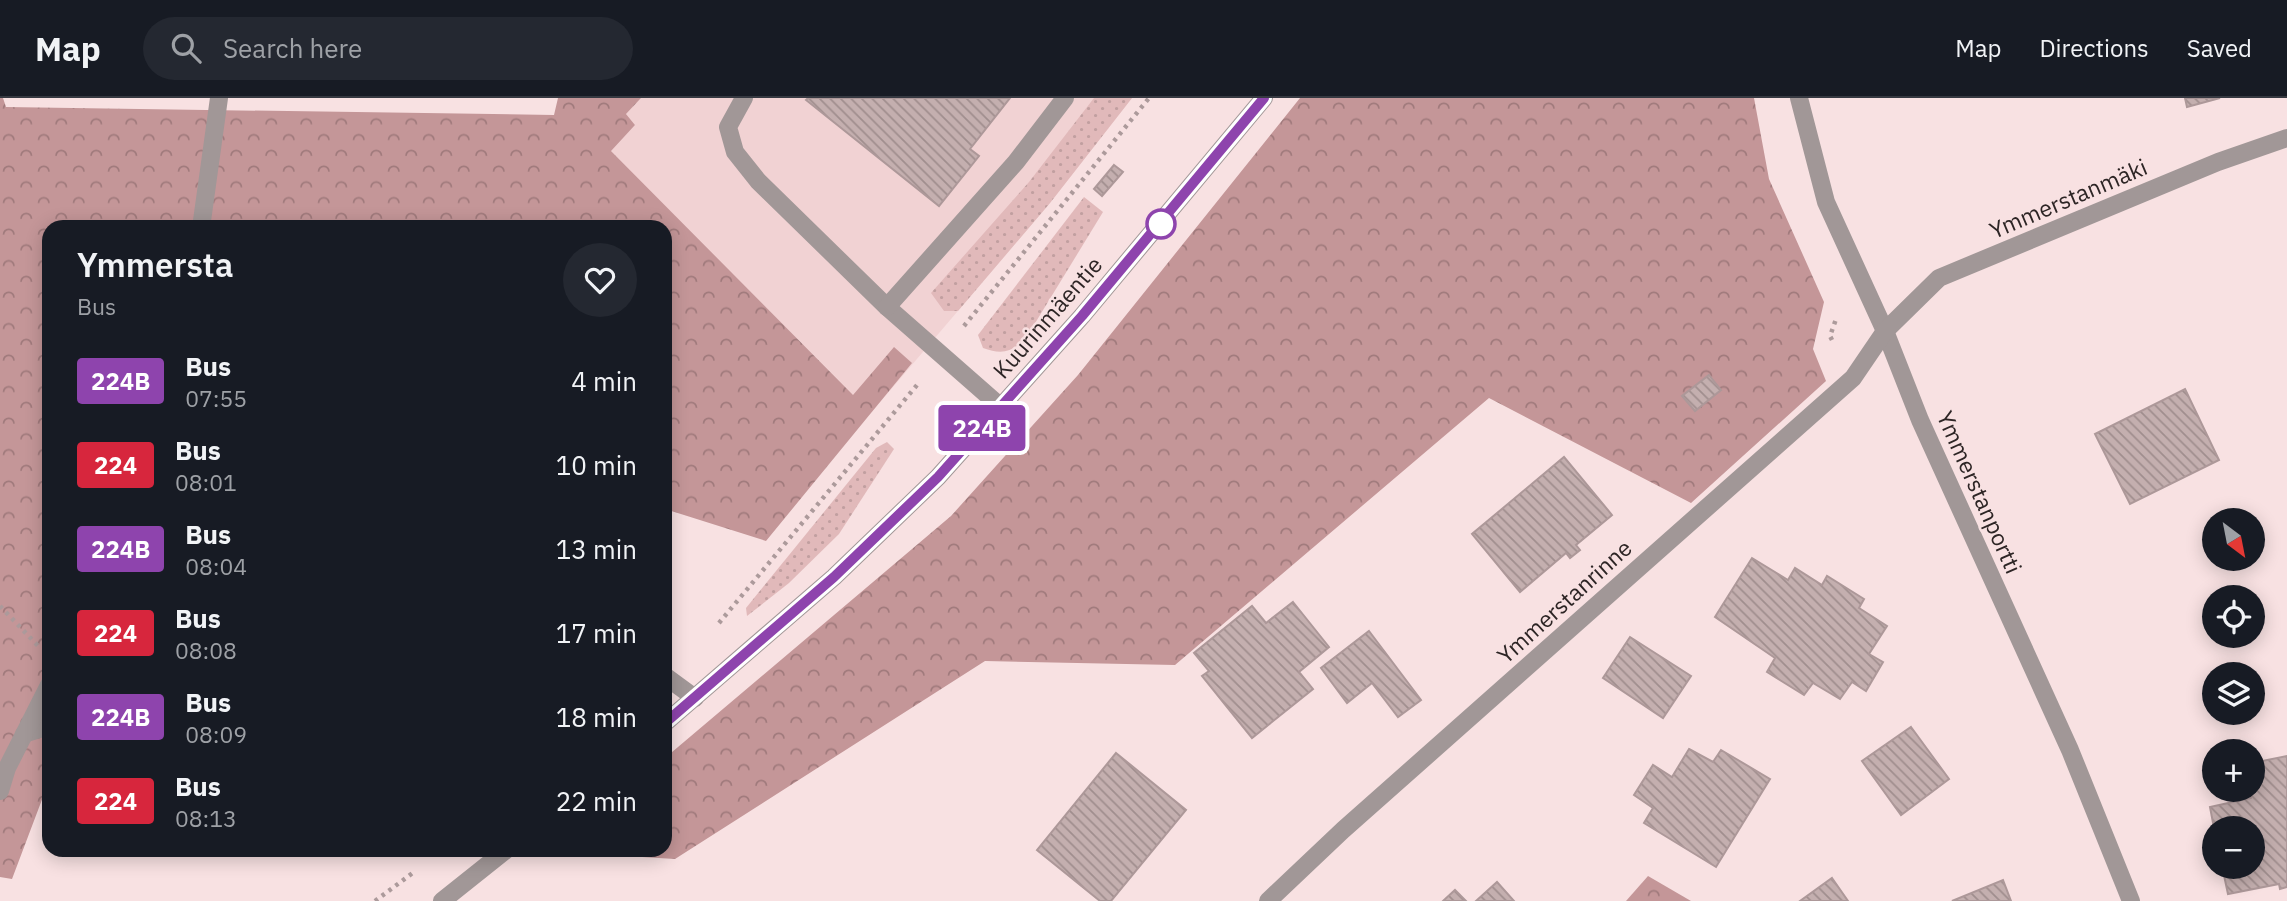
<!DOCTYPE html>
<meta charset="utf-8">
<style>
body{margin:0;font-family:"IBM Plex Sans",sans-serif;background:#242831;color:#f1f3f6;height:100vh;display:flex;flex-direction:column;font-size:26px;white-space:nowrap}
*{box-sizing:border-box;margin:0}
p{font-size:23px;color:#9ea1a6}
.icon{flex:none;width:38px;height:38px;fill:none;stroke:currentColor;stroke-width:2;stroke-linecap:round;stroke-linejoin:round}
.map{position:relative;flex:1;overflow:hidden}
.drawer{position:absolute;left:42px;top:122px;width:630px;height:637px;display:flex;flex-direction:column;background:#171b24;border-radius:21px;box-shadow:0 4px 18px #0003}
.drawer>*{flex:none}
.badge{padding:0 14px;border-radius:5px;font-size:24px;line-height:46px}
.needle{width:46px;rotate:148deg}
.tools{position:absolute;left:2202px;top:410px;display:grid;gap:14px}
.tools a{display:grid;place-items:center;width:63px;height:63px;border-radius:50%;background:#171b24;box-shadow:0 4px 18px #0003;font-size:35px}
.map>.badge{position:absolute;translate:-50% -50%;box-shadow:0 0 0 4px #fff}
.round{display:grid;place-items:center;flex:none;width:74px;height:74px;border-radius:37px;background:#242831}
.summary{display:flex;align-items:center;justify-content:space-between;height:119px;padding:0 35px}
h1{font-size:33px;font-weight:600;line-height:52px}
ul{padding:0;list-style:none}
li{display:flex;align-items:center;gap:21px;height:84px;padding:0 35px}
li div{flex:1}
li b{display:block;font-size:26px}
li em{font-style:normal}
li .badge{min-width:77px;font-weight:700;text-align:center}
header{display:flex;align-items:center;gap:42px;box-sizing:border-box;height:98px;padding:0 35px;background:#171b24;border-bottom:2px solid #363941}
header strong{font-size:33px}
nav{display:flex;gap:38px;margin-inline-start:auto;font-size:24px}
.search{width:490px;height:63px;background:#242831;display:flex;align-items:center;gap:18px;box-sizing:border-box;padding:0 24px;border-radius:38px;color:#9ea1a6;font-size:26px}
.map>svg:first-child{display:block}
.built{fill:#f1d2d3}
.grass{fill:url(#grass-dots)}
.forest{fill:url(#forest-crowns)}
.building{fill:url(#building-back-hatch);stroke:#ad9899;stroke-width:2}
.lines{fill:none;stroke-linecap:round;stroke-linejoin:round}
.path{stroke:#ac9a9b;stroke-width:4.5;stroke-dasharray:3.5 5;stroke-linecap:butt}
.minor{stroke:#a19797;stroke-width:18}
.line-casing{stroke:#fff;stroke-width:16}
.line{stroke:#8e44ad;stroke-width:10}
.stop-dot{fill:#fff;stroke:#8e44ad;stroke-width:3.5}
.labels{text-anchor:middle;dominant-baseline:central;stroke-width:5;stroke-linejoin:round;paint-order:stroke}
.street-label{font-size:23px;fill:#2d2525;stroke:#f8e1e2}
</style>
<header>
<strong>Map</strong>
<div class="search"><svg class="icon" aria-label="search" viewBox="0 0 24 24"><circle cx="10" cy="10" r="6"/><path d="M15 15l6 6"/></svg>Search here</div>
<nav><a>Map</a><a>Directions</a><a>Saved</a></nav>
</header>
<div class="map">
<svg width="2287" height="803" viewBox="0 0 2287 803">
<defs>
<pattern id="grass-dots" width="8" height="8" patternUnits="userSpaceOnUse" patternTransform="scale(1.75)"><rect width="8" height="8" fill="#e1b9ba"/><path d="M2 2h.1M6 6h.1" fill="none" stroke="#c19fa0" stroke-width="1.8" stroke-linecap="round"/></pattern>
<pattern id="forest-crowns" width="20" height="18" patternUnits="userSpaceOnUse" patternTransform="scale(1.75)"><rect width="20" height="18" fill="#c49698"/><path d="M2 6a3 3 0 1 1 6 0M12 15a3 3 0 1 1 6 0" fill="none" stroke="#a07a7c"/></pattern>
<pattern id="building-back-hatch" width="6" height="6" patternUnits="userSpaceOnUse" patternTransform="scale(1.75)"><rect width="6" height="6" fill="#c4afaf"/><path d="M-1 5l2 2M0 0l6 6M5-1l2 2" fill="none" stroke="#a08e8e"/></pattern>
</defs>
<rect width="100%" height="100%" fill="#f8e1e2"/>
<polygon class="built" points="641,0 1132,0 1050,105 870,316 610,52 635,27 626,16"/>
<g class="grass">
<polygon points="1094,0 1132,0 1050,105 958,213 944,213 931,195 1029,84"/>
<path d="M 1084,99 L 1103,114 L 1026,240 C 1013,254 1002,257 983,250 L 978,237 Z"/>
<polygon points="887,344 894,351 839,436 789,485 747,518 746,510 876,350"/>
</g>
<g class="forest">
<polygon points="0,0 3,0 6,9 554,17 558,0 641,0 626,16 635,27 611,53 853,297 894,249 912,265 766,443 665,411 665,130 49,130 49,683 12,781 0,779"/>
<polygon points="1300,0 1754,0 1769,81 1824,204 1813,251 1826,283 1691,405 1489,300 1175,567 985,563 675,761 576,755 575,753 665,752 665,660 951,418 1078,277"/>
<polygon points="1648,778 1691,803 1626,803"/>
</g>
<g class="building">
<polygon points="808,0 1010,0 970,51 979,58 939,108 806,2"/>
<polygon points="2185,0 2220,0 2187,9"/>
<polygon points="1114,67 1123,74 1102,98 1094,91"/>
<polygon points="1709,277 1721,292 1695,313 1682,298"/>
<polygon points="2185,291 2219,362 2130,406 2095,336"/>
<polygon points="1564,359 1612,417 1576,447 1580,452 1570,460 1566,455 1520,494 1472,436"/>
<polygon points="1752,460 1788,482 1795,470 1822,487 1827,478 1864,501 1859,510 1887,528 1869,556 1883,564 1866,593 1852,584 1840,601 1813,585 1804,597 1767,574 1775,560 1715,519"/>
<polygon points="1293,504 1329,549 1299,574 1313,591 1252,640 1202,578 1209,573 1194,555 1252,508 1266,525"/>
<polygon points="1369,533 1421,602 1398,619 1372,585 1347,605 1321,570"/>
<polygon points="1630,539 1691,578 1663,620 1603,580"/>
<polygon points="1911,629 1949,681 1901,717 1862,663"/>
<polygon points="1689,651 1713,664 1721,652 1770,681 1716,769 1644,725 1653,710 1634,697 1653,667 1672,679"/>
<polygon points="1116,655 1186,712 1111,803 1100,803 1037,752"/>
<polygon points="2287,658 2287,789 2280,791 2279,786 2228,796 2222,768 2252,768 2252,730 2214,730 2210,709 2251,700 2252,665"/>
<polygon points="1832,780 1848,803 1800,803"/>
<polygon points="2003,782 2011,803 1952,803"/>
<polygon points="1497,784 1514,803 1476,803"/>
<polygon points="1455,792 1466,803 1443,803"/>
</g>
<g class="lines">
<g class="path">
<polyline points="964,228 1149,0"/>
<polyline points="1832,242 1830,238 1836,221"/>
<polyline points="0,508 41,551"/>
<polyline points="719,525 917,287"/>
<polyline points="375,803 414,774"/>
</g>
<g class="minor">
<polyline points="744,0 728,29 735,54 758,83 887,209 1001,309"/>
<polyline points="1799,0 1826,104 1885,233 1920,322 2070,652 2131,803"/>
<polyline points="201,130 219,0"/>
<polyline points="887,209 1016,64 1065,0"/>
<polyline points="665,578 695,600"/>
<polyline points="665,625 834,479 938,379 1082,218 1264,0"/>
<polyline points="24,636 49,628"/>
<polyline points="0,693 7,670 49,587"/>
<polyline points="442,803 506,752"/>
<polyline points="1268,803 1343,732 1853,280 1885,233 1939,180 2218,64 2287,40"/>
</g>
</g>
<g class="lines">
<defs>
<polyline id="line" points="665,625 834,479 938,379 1082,218 1264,0"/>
</defs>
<use href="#line" class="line-casing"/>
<use href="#line" class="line"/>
</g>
<circle class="stop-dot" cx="1161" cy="126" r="14"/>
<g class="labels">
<g class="street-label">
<text transform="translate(2068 100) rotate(-23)">Ymmerstanmäki</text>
<text transform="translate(1047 219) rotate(-49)">Kuurinmäentie</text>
<text transform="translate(1980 394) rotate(66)">Ymmerstanportti</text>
<text transform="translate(1564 503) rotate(-42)">Ymmerstanrinne</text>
</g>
</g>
</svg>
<div class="tools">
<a><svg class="needle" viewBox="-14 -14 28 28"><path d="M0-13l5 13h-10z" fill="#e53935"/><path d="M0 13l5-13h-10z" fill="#9ea1a6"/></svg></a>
<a><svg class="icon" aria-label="locate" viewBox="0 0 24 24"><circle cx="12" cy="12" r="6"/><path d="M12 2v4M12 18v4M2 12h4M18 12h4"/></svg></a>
<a><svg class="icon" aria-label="layers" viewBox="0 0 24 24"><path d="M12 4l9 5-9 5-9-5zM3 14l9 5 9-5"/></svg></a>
<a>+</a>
<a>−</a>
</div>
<b class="badge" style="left:982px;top:330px;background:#8e44ad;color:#fff">224B</b>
<section class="drawer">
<div class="summary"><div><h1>Ymmersta</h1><p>Bus</p></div><a class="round"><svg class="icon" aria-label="heart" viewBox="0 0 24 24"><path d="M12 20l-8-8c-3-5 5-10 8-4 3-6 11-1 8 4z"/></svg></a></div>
<ul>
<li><span class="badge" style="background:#8e44ad;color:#fff">224B</span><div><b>Bus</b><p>07:55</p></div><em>4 min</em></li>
<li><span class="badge" style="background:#d7263d;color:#fff">224</span><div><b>Bus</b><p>08:01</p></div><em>10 min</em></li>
<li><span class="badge" style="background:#8e44ad;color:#fff">224B</span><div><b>Bus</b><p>08:04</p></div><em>13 min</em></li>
<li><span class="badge" style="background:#d7263d;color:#fff">224</span><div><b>Bus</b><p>08:08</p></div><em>17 min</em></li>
<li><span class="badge" style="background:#8e44ad;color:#fff">224B</span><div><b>Bus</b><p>08:09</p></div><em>18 min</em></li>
<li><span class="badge" style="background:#d7263d;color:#fff">224</span><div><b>Bus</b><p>08:13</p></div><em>22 min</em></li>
</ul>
</section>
</div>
